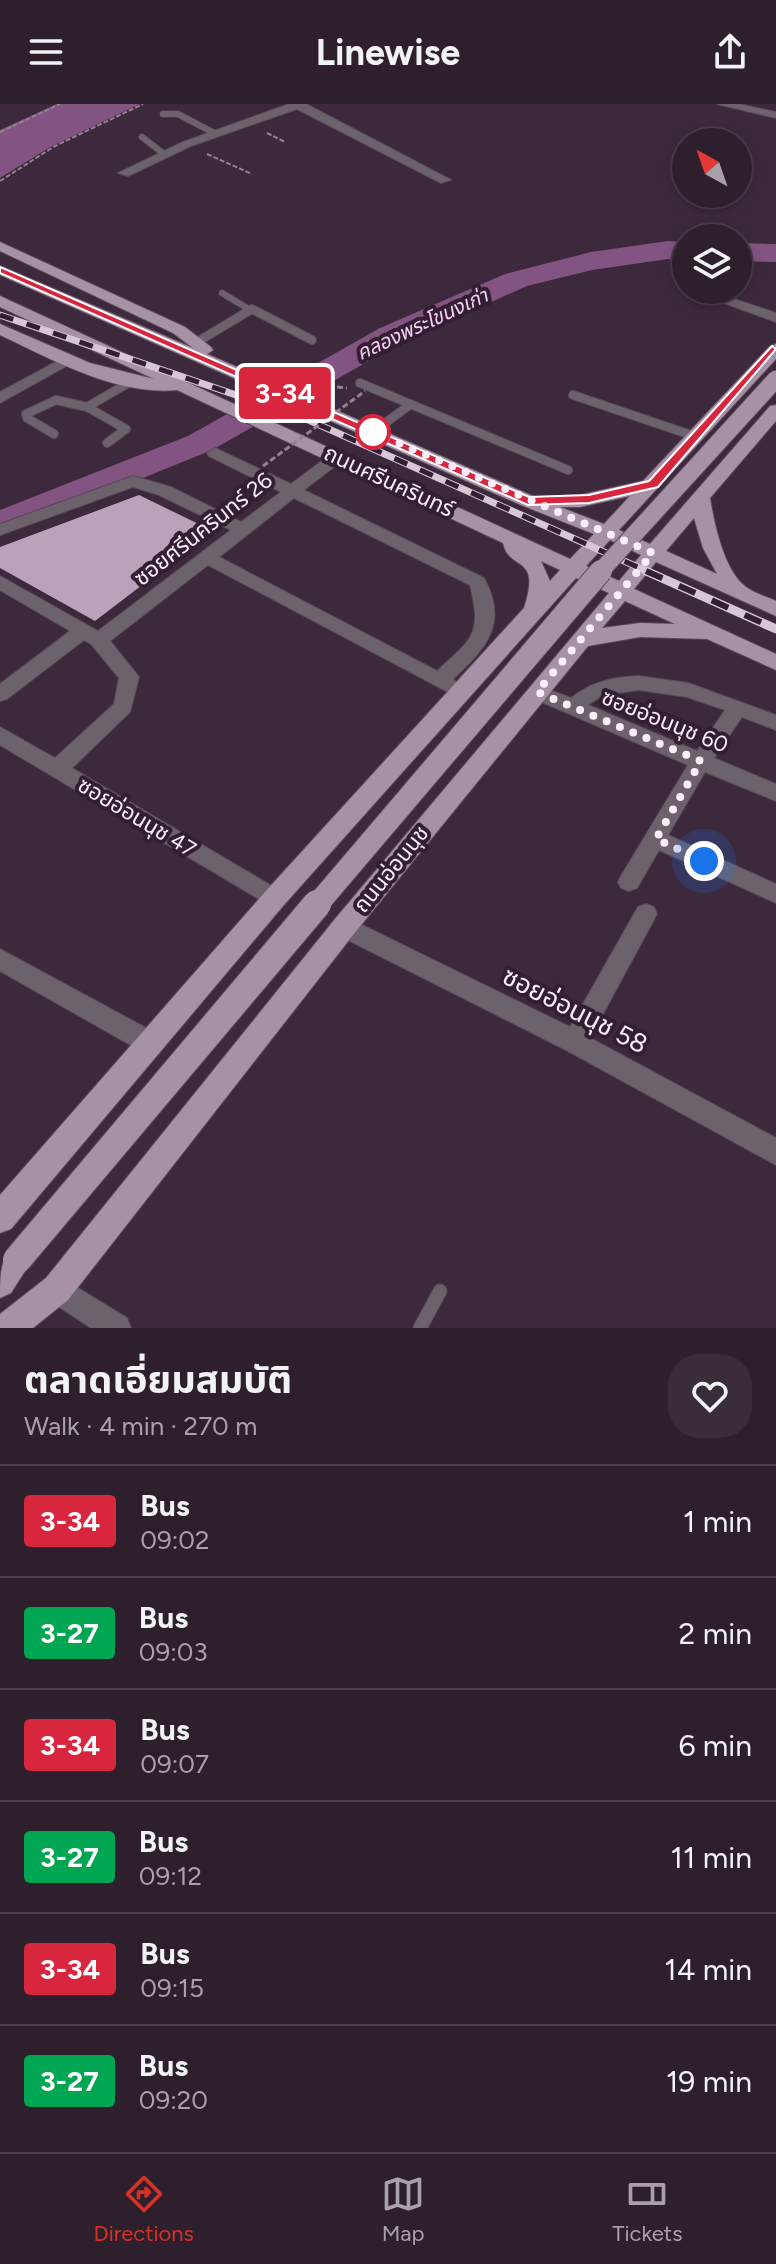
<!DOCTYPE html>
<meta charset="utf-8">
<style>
body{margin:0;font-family:Figtree,"Noto Sans Thai",sans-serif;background:#3a2c39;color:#f1f3f6;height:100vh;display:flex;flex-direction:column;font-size:30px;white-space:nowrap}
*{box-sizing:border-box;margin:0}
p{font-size:26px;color:#a7a2aa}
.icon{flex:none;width:44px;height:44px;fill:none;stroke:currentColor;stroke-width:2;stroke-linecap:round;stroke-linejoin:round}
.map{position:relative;height:1224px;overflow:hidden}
.side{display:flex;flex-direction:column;background:#2e1f2d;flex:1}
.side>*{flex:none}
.badge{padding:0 16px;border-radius:6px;font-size:28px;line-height:52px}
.needle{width:52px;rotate:320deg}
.controls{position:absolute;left:672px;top:24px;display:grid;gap:16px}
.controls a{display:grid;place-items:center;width:80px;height:80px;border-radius:50%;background:#2e1f2d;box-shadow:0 4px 12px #0003,0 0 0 2px #493d49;font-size:40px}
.you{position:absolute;width:40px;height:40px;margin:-20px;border:6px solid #fff;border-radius:50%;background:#1a73e8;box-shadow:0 0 0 12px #1a73e833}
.map>.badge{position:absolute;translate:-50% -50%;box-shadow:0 0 0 4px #fff}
.round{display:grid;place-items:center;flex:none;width:84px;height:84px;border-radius:32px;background:#3a2c39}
.summary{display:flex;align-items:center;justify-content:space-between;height:136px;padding:0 24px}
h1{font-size:38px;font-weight:700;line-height:60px}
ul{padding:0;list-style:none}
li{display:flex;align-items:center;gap:24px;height:112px;padding:0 24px;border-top:2px solid #493d49}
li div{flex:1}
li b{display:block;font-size:30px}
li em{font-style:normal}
li .badge{min-width:88px;font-weight:700;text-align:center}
header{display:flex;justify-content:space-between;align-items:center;height:104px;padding:0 24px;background:#2e1f2d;font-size:36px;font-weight:700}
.tab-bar{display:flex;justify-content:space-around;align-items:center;height:112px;border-top:2px solid #493d49;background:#2e1f2d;font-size:22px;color:#a7a2aa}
.tab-bar a{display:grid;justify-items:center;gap:4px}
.tab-bar .on{color:#d93025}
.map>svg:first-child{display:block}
.water{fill:#835381}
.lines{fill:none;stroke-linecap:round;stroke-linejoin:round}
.river{fill:#835381;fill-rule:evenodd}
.building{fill:#bba1b9}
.service-far2-casing{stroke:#5b485a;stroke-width:7}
.service-far1-casing{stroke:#5b485a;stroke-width:10}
.service-casing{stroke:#5b485a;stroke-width:15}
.minor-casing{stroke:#5b485a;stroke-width:2}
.primary-casing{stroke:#5b485a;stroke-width:2}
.path-far1{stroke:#928191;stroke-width:2;stroke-dasharray:5 2;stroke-linecap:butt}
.path{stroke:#928191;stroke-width:3;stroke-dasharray:6 3;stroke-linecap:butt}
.service-far2{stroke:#6c626c;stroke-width:6}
.service-far1{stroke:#6c626c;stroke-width:8}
.service{stroke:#6c626c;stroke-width:13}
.minor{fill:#6c626c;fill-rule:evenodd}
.primary{fill:#a791a5;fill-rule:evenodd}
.rail-far1-casing{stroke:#d6c7d5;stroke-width:7}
.rail-casing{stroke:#d6c7d5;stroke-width:9}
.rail-far1{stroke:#331f32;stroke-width:5;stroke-dasharray:14;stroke-linecap:butt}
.rail{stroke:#331f32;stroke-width:6;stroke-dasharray:18;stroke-linecap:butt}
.primary-bridge-far2-casing{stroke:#5b485a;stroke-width:19;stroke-linecap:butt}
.primary-bridge-far1-casing{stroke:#5b485a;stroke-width:24;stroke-linecap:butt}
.primary-bridge-casing{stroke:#5b485a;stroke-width:30;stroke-linecap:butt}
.path-bridge{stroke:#928191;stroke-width:3;stroke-dasharray:6 3;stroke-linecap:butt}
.primary-bridge-far2{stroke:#a791a5;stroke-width:17}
.primary-bridge-far1{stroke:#a791a5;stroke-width:22}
.primary-bridge{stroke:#a791a5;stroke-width:28}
.line{fill:#d7263d;stroke:#fff;stroke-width:2}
.walk{stroke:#fbedfa;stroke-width:8;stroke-dasharray:0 14.4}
.stop-dot{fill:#fff;stroke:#d7263d;stroke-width:4}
.labels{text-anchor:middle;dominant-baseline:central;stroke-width:8;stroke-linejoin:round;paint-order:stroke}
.far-water-label{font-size:20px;font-style:italic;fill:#facef7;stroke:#331f32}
.street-label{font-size:22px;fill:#fbedfa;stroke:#331f32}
.near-street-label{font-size:26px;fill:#fbedfa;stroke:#331f32}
</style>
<header><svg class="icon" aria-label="menu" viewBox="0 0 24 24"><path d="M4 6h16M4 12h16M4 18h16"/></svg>Linewise<svg class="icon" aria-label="share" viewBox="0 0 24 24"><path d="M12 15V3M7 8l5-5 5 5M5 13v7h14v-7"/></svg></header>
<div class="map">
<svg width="776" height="1224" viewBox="0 0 776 1224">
<rect width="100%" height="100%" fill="#3d293c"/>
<polygon class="water" points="57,0 140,0 52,42 0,74 0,26"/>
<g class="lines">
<g class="river">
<polygon points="668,137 686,138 686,156 668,155 592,166 527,182 402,238 212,346 0,432 0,406 188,332 380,224 505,170 591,148"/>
<polygon points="738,139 776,140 776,158 738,157"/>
</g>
</g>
<polygon class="building" points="139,391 213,427 95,517 0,464 0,443"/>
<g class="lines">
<defs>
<g id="service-far2">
<polyline points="163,10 178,10 216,30"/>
<polyline points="142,33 164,50"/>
<polyline points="222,189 252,207"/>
</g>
<g id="service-far1">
<polyline points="254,206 312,236"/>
<polyline points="197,238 252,205"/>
<polyline points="360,279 568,366"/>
<polyline points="573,291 697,333"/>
<polyline points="87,303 126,325 107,339"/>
<polyline points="373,328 411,300"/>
<polyline points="54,330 27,314 26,310 56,296 87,303 130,278"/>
</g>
<polyline id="service" points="420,1224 440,1187"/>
<g id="minor">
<polygon points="289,0 306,0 451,76 441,79 297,5 191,42 128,72 118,69 183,38"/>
<polygon points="717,0 739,0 776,8 776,14"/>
<polygon points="688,186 708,186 776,209 776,218"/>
<polygon points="67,252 72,253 72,259 0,299 0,288"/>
<path d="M 215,344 L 291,380 L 331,350 L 343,350 L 343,356 L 304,386 L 484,474 C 509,520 486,544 453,575 L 460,582 L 450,589 L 208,461 L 110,537 L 139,573 L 130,608 L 72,664 L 282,788 L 285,795 L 282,802 L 274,804 L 0,641 L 0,623 L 55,654 L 114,600 L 119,574 L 92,541 L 84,536 L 7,595 L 0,597 L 0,580 L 70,527 L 0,486 L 0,472 L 98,527 L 231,426 L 159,391 L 133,383 L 0,431 L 0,420 L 133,372 L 171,383 L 241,418 L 281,388 L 209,352 L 207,349 ZM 294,394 L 470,481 C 482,531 473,534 437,567 L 219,453 Z"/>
<path d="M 639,572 L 688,579 L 776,611 L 776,626 L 742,613 L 714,654 L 776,680 L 776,697 L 705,668 L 668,731 L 776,780 L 776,799 L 659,746 L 637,784 L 629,787 L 621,784 L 618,778 L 621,772 L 688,661 L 530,593 L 527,588 L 537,581 L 571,594 C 591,578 613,573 639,572 ZM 639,586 L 687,593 L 725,606 L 697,647 L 588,601 L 603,591 Z"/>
<polygon points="646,800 654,803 657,810 590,934 776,1034 776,1061 566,946 336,830 332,823 336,816 344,813 352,816 570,923 638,803"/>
<polygon points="0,845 159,931 162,939 159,947 150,950 141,947 0,867"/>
<polygon points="57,1171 127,1214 131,1224 91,1224 47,1195 43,1185 47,1175"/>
</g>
<g id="primary">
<path d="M 0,138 L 185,223 L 211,243 L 213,246 L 207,250 L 535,393 L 580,391 L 643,377 L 770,242 L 776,240 L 776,255 L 619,426 L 650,440 L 770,302 L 776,301 L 776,317 L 710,394 C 714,419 724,467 746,483 C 754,489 767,493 776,497 L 776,512 L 656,458 L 634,485 L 776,550 L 776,566 L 707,535 L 640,533 L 588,542 L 353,831 L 68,1196 L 33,1224 L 0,1224 L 0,1210 L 46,1174 L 335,815 L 609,489 L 576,474 L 283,802 L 11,1125 L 0,1129 L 0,1091 L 265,788 L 524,504 C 542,449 509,468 503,439 L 177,286 C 117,292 53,256 0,231 L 0,220 L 90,259 L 154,275 L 0,203 L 0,192 L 570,455 L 594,430 L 521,401 L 0,171 L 0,162 L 193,244 L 173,229 L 0,147 ZM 630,392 L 604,420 L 560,403 L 580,403 ZM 694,414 L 703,444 L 717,470 L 666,447 ZM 610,436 L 641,451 L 619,477 L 586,462 ZM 541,457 L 560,466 L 550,477 ZM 625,497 L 675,520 L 640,519 L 602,524 Z"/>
<path d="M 17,1141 L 28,1145 L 32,1156 L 11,1189 L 0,1194 C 0,1172 0,1150 17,1141 Z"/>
</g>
</defs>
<use href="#service-far2" class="service-far2-casing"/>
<use href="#service-far1" class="service-far1-casing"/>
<use href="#service" class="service-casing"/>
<use href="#minor" class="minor-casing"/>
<use href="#primary" class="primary-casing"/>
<g class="path-far1">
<polyline points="0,28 60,0"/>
<polyline points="267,29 285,38"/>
<polyline points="207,50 252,70"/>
<polyline points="0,77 55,42 143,0"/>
</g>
<polyline class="path" points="337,283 347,284"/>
<use href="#service-far2" class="service-far2"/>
<use href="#service-far1" class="service-far1"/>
<use href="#service" class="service"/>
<use href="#minor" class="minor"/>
<use href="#primary" class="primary"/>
<defs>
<polyline id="rail-far1" points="0,211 304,314 651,469"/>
<polyline id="rail" points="646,467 776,525"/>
</defs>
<use href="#rail-far1" class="rail-far1-casing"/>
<use href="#rail" class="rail-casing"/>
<use href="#rail-far1" class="rail-far1"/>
<use href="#rail" class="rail"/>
<defs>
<polyline id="primary-bridge-far2" points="599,469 776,275"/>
<polyline id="primary-bridge-far1" points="316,802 601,467"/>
<polyline id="primary-bridge" points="17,1156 317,800"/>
</defs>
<use href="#primary-bridge-far2" class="primary-bridge-far2-casing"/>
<use href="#primary-bridge-far1" class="primary-bridge-far1-casing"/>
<use href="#primary-bridge" class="primary-bridge-casing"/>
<polyline class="path-bridge" points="263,362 365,287"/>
<use href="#primary-bridge-far2" class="primary-bridge-far2"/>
<use href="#primary-bridge-far1" class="primary-bridge-far1"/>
<use href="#primary-bridge" class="primary-bridge"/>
</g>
<polygon class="line" points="0,163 529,393 589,391 649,377 772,242 776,245 658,383 589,399 528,401 0,169"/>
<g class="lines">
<polyline class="walk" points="373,328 653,449 537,588 701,657 656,735 704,757"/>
</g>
<circle class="stop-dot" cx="373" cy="328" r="16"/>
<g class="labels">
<g class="far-water-label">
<text transform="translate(422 220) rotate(-25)">คลองพระโขนงเก่า</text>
</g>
<g class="street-label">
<text transform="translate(389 377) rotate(25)">ถนนศรีนครินทร์</text>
<text transform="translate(203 425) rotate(-38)">ซอยศรีนครินทร์ 26</text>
<text transform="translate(665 617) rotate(22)">ซอยอ่อนนุช 60</text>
<text transform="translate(137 713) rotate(31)">ซอยอ่อนนุช 47</text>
<text transform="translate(391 765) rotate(-51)">ถนนอ่อนนุช</text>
</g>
<g class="near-street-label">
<text transform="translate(575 906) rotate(27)">ซอยอ่อนนุช 58</text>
</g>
</g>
</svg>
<div class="controls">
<a><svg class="needle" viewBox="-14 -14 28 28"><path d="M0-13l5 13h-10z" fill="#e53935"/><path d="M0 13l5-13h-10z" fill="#a7a2aa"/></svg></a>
<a><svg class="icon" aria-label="layers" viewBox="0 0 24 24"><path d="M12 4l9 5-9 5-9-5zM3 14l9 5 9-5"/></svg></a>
</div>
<div class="you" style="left:704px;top:757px"></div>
<b class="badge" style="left:285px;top:289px;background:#d7263d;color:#fff">3-34</b>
</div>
<section class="side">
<div class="summary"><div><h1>ตลาดเอี่ยมสมบัติ</h1><p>Walk · 4 min · 270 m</p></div><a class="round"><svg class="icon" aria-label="heart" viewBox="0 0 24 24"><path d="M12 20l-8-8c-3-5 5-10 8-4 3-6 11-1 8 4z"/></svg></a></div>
<ul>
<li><span class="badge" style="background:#d7263d;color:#fff">3-34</span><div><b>Bus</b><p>09:02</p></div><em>1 min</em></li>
<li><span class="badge" style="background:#00a651;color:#fff">3-27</span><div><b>Bus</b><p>09:03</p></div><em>2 min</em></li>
<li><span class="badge" style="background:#d7263d;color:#fff">3-34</span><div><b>Bus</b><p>09:07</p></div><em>6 min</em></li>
<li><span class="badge" style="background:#00a651;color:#fff">3-27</span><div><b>Bus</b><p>09:12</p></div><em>11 min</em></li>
<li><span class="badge" style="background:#d7263d;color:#fff">3-34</span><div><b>Bus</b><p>09:15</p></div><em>14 min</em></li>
<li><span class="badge" style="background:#00a651;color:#fff">3-27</span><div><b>Bus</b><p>09:20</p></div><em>19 min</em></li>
</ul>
</section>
<nav class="tab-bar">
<a class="on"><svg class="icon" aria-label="directions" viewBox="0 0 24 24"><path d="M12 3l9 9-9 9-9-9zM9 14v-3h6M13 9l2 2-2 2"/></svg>Directions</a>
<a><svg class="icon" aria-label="map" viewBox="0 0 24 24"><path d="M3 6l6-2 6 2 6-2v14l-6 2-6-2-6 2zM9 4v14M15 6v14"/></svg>Map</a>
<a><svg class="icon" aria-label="tickets" viewBox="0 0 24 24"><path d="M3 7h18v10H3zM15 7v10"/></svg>Tickets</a>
</nav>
